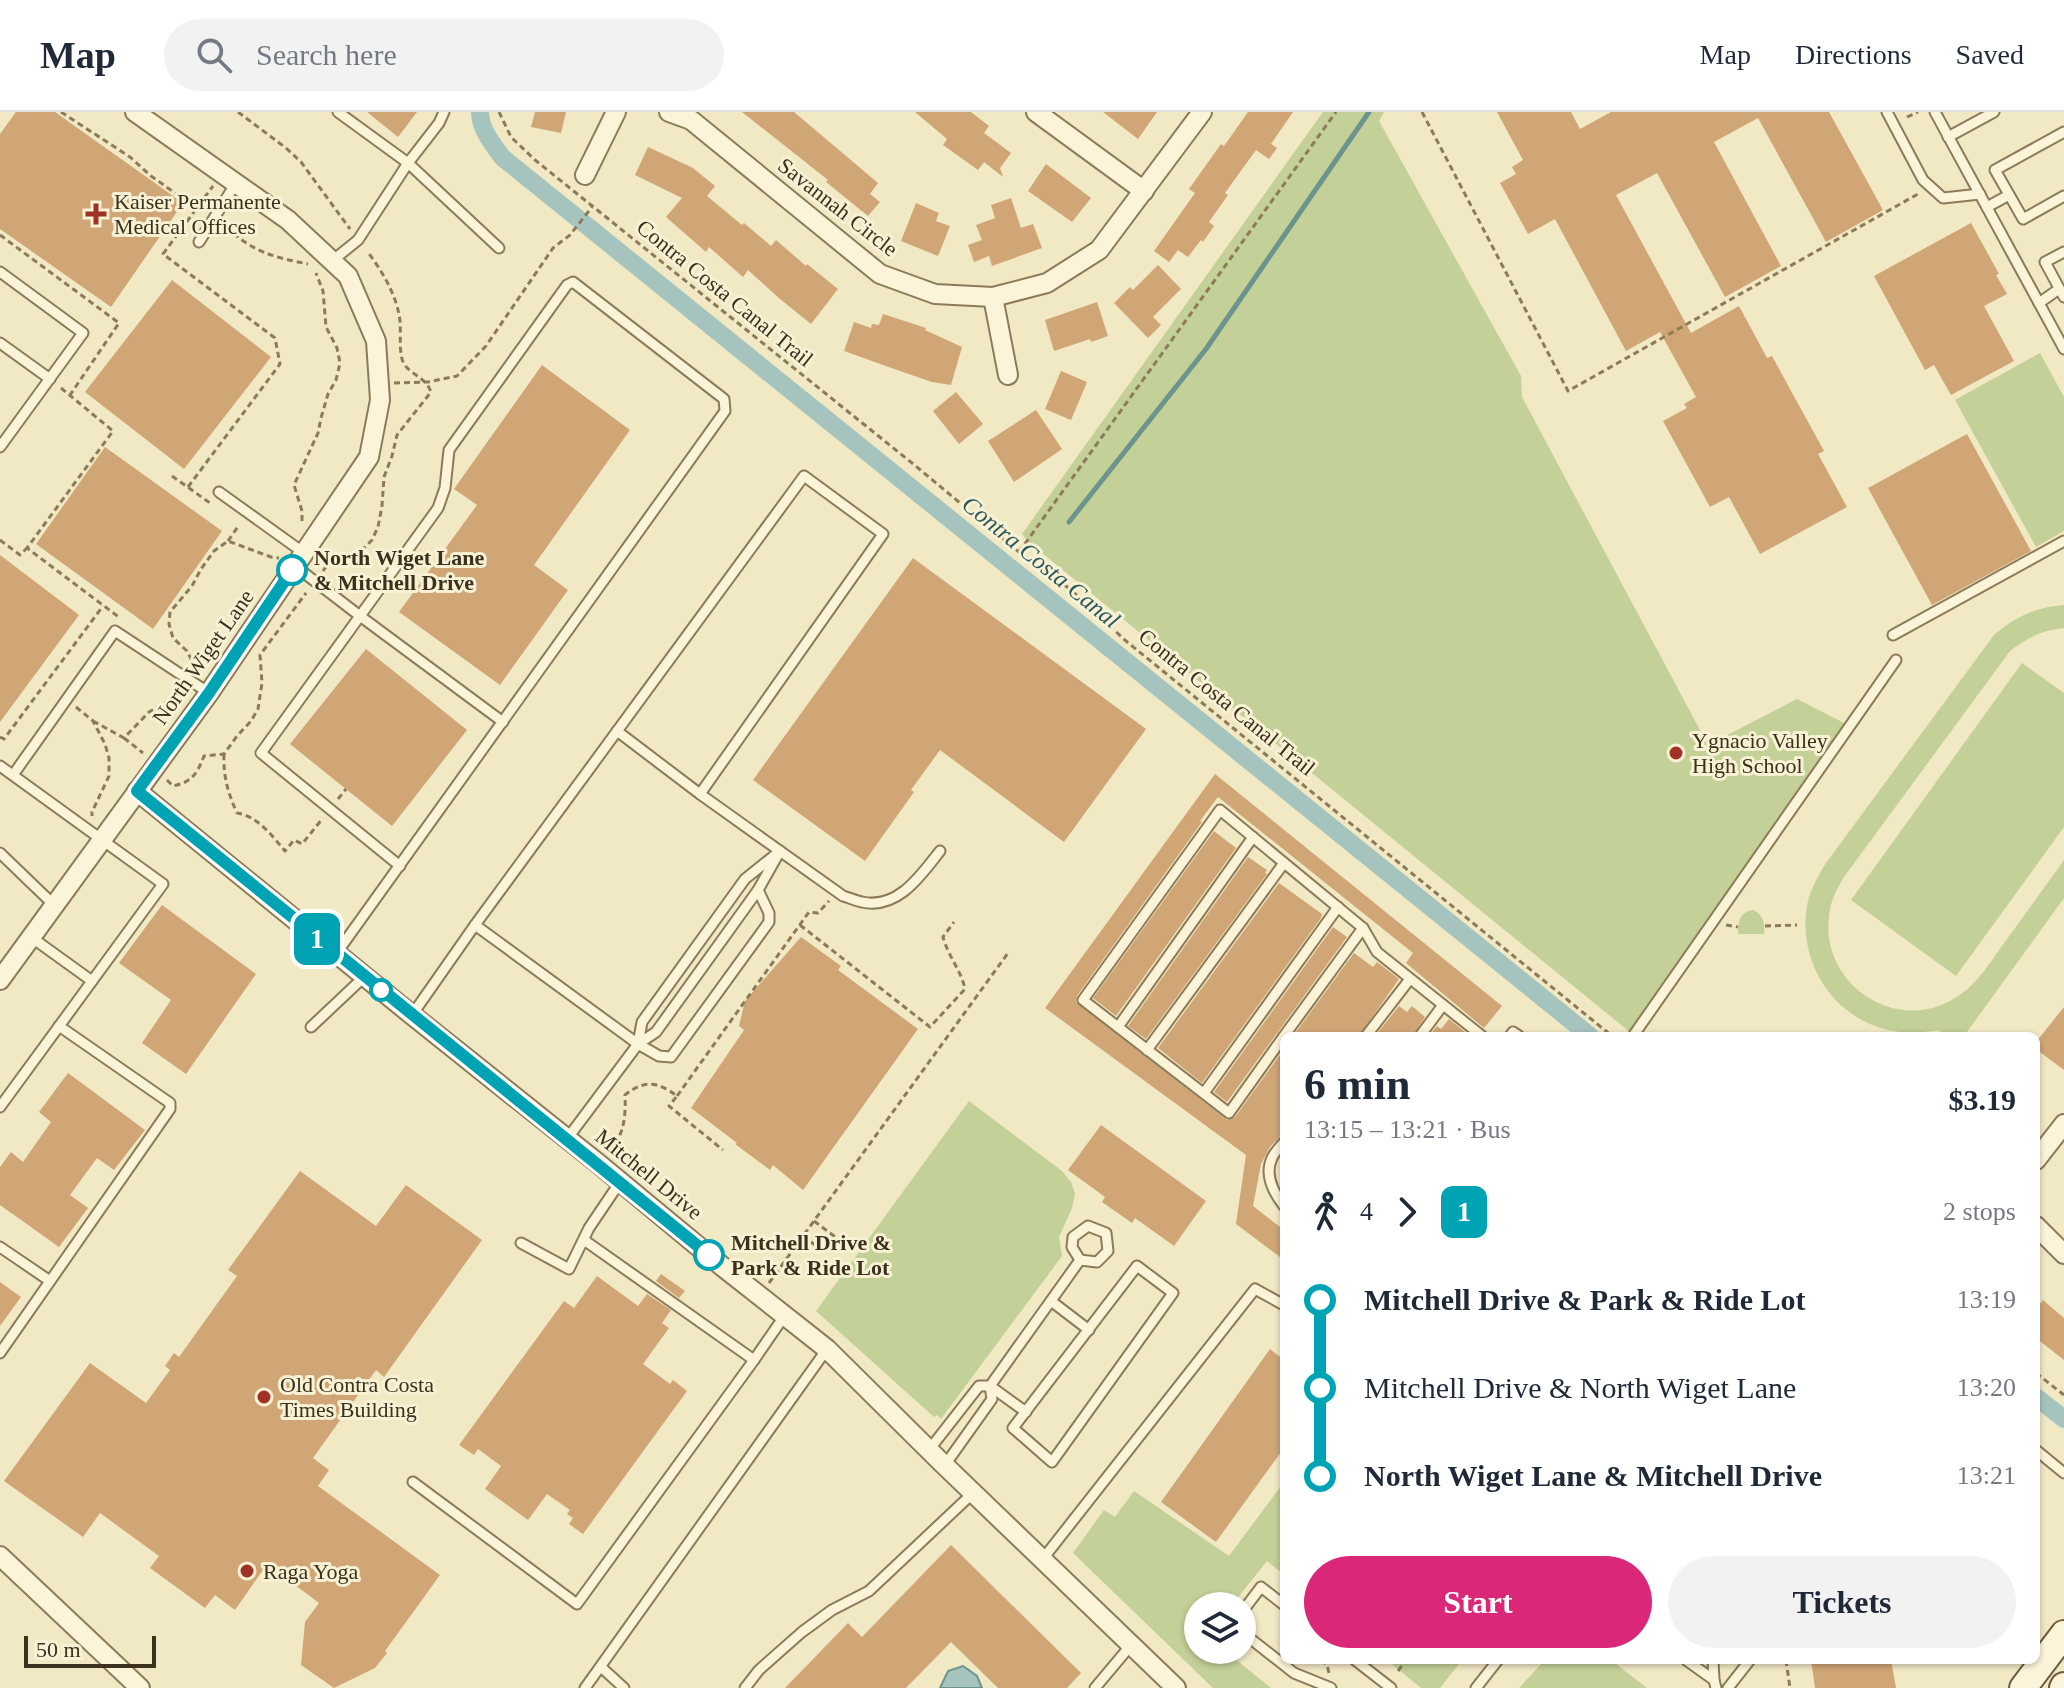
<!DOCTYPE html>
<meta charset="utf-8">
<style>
body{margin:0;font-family:"Times New Roman",serif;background:#f2f2f3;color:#1f2937;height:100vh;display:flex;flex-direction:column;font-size:30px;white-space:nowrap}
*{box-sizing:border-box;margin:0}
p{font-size:26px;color:#747a83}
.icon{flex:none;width:44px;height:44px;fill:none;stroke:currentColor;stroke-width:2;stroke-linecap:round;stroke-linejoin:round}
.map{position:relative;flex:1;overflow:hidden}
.side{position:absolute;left:1280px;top:920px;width:760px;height:632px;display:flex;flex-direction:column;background:#fff;border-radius:12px;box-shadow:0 2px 6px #0004}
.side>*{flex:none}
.badge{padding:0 16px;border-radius:12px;font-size:28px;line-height:52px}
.fabs{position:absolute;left:1184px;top:1480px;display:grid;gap:16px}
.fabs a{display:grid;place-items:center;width:72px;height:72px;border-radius:50%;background:#fff;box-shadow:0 2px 6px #0004;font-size:40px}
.scale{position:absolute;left:24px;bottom:20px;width:132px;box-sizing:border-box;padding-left:8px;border:4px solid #3c301e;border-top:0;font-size:22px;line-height:28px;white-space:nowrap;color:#3c301e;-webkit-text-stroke:6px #f8f1d4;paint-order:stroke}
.map>.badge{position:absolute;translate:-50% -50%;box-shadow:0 0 0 4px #fff}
.legs{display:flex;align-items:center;gap:12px;height:88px;padding:0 24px;font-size:26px}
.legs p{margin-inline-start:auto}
.summary{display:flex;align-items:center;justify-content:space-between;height:136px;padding:0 24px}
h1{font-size:44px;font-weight:800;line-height:60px}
.cta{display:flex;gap:16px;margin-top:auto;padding:16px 24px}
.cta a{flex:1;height:92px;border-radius:48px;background:#db2777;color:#fff;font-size:32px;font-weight:800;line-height:92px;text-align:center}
.cta a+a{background:#f2f2f3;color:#1f2937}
ul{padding:0 24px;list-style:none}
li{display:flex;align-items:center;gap:28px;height:88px;font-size:30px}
li i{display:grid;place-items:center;width:12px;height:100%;margin:0 10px;background:currentColor}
li i::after{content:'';width:20px;height:20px;margin:-10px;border:6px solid;border-radius:50%;background:#fff}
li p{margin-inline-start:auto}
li:first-child i{background:linear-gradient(#0000 50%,currentColor 0)}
li:last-child i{background:linear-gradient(currentColor 50%,#0000 0)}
header{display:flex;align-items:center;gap:48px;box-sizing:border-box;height:112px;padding:0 40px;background:#fff;border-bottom:2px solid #e0e1e3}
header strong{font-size:38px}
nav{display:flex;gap:44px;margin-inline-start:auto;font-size:28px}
.search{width:560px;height:72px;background:#f2f2f3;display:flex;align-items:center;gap:20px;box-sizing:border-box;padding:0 28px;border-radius:44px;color:#747a83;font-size:30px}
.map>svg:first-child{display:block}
.green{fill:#c3d097}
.water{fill:#a6c4be;stroke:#6c938d;stroke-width:2}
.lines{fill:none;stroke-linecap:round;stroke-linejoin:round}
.stream{stroke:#6c938d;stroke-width:5}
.canal{stroke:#a6c4be;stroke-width:18}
.building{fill:#d1a677}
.lane-casing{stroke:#8d7a59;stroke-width:13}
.street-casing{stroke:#8d7a59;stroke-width:22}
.secondary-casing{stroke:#6f5b3c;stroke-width:30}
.path{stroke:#8d7a59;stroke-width:3;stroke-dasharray:6 4;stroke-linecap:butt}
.lane{stroke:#fbf4d8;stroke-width:9}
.street{stroke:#fbf4d8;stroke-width:18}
.secondary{stroke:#fbf4d8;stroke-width:26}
.line-1-casing{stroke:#fff;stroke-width:18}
.line-1{stroke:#00a3b4;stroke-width:12}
.poi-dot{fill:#a03125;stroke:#f8f1d4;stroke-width:3}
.stop-1-dot{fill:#fff;stroke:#00a3b4;stroke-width:4}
.labels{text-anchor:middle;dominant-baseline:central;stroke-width:6;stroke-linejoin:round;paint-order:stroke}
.poi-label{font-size:22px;fill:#3c301e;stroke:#f8f1d4;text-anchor:start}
.street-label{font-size:22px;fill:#3c301e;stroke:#f8f1d4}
.stop-label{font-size:22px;font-weight:bold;fill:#3c301e;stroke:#f8f1d4;text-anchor:start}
.water-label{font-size:24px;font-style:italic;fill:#2c5a5c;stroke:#f8f1d4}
</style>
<header>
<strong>Map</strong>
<div class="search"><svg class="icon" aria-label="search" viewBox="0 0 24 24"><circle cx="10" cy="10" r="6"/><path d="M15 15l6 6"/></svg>Search here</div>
<nav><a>Map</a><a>Directions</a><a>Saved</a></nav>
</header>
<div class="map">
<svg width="2064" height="1576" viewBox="0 0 2064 1576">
<rect width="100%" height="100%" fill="#f1e8c4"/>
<g class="green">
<polygon points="1323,0 1384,0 1379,9 1521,264 1522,285 1708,633 1797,587 1848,613 1631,921 1031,432 1022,422"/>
<polygon points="2040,241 2064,285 2064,419 2036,435 1955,288"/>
<path d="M 2064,493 L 2064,516 C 2043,518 2026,526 2010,539 L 1844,765 C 1836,778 1830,790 1829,805 C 1821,869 1890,919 1948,890 C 1976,877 1992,847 2010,823 C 2028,798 2046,773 2064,748 L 2064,786 L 1964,924 L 1938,924 L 1937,923 L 1940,918 C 1921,921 1903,922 1884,917 C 1828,902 1794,841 1809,785 C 1813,773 1819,762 1826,751 L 1994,523 C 2015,505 2036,495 2064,493 Z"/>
<polygon points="2022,551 2064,581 2064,715 1956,864 1851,788"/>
<path d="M 1753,798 C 1763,802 1765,811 1764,822 L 1738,822 C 1738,810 1739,800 1753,798 Z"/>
<polygon points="969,989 1062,1059 1071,1070 1075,1082 1072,1096 1059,1125 1062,1144 941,1307 937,1303 934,1305 816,1199"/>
<polygon points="1284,1370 1284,1463 1267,1449 1231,1494 1198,1494 1198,1538 1224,1538 1271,1576 1213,1576 1073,1441 1104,1398 1115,1405 1134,1379 1229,1444"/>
<polygon points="1387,1548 1462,1548 1440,1576 1421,1576"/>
<polygon points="1545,1548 1611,1548 1647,1576 1519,1576"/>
</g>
<polygon class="water" points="963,1554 977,1564 982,1576 940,1576 948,1559"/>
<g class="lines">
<polyline class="stream" points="1069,410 1206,237 1369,0"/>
<g class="canal">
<path d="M 480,0 C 480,17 493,33 503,46 L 1590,924"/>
<polyline points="2036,1285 2064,1307"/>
</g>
</g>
<g class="building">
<polygon points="16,0 55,0 183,91 111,195 0,117 0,22"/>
<polygon points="367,0 417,0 398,25"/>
<polygon points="535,0 566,0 561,21 531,15"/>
<polygon points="742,0 794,0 878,71 870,82 880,90 868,104 826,70 828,68"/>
<polygon points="915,0 971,0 989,14 984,21 1011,41 1000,56 1003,65 984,50 978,58 943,33 947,27"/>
<polygon points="1103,0 1157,0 1138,27"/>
<polygon points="1248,0 1293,0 1271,32 1277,36 1269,47 1256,38 1225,81 1228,83 1209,110 1214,114 1203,130 1201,128 1188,145 1178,138 1169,150 1154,139 1195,81 1189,77 1221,32 1224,34"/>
<polygon points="1497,0 1571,0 1580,17 1611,0 1829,0 1883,98 1826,130 1758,6 1714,30 1781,154 1725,185 1657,61 1616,83 1691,221 1739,194 1767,246 1772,244 1824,339 1818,342 1847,395 1760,442 1729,385 1710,395 1663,309 1687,296 1684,292 1696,285 1660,220 1626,239 1555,107 1528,122 1500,71 1516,62 1512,55 1523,48"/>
<polygon points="648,35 693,56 715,74 707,84 742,113 744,111 771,134 776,128 806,154 807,152 838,177 811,212 780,187 748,158 743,165 709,135 706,140 666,105 682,86 635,63"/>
<polygon points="1046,52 1091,86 1072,110 1028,79"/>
<polygon points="1011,86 1021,116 1033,112 1042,136 992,154 989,144 974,150 968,133 982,128 976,113 995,106 991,93"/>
<polygon points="916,91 939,101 936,109 950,114 938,144 901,129"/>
<polygon points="1971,111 1999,162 1996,163 2007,182 1984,194 2014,249 1951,283 1934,253 1925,258 1874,164"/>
<polygon points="1158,153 1181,177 1153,205 1161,213 1148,226 1114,191 1130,175 1133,178"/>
<polygon points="172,168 271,245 184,357 85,280"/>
<polygon points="1097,190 1108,224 1091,230 1090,227 1054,239 1045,208"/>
<polygon points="883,202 926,216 925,218 962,235 951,273 932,270 897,258 844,239 854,210 871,216 872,212 879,213"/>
<polygon points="542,253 630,318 534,453 568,478 500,573 399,500 477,393 454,377"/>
<polygon points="1061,259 1087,270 1071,308 1045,297"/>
<polygon points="956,280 983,312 959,332 933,299"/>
<polygon points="1036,298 1062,337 1014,370 988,329"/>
<polygon points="1967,322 2031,439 1932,493 1868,376"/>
<polygon points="105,335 222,419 153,517 36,432"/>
<polygon points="0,443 79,503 0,610"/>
<polygon points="913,446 1146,617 1064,730 940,638 911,678 914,680 865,749 753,668"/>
<polygon points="366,537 467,618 392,714 290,632"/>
<polygon points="1215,662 1502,894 1484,916 1406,851 1413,841 1218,685 1200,709 1202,710 1077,884 1076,890 1227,1008 1235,1005 1284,937 1284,1020 1270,1035 1261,1052 1253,1094 1284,1118 1284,1148 1236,1112 1246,1043 1045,896"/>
<polygon points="1214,719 1236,736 1116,904 1093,886"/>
<polygon points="1248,745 1267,758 1265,761 1267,762 1146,927 1128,914"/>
<polygon points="1279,771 1322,802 1321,806 1202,971 1158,936"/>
<polygon points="162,793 256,862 186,962 142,931 171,888 119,851"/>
<polygon points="1333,815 1347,825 1227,990 1214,980"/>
<polygon points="801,825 841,854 838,858 918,917 803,1078 773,1053 770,1058 735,1032 737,1031 691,996 744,918 739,914 745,889"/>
<polygon points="1354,841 1373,855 1377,850 1399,867 1359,924 1293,924"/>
<polygon points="1399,894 1407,900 1412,894 1425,905 1413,924 1375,924"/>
<polygon points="2064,895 2064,958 2036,937 2036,930"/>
<polygon points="1449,907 1470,924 1429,924 1437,914 1441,917"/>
<polygon points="68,961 145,1018 114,1058 97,1046 70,1083 88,1096 59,1135 0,1093 0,1055 11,1040 23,1050 51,1010 39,1000"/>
<polygon points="1101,1013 1206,1089 1174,1134 1135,1106 1132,1111 1102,1090 1105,1085 1068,1058"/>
<polygon points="300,1059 376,1114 406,1073 482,1128 384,1265 376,1258 313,1346 329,1358 318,1374 440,1463 385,1539 387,1541 375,1556 334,1576 301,1553 305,1510 319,1491 267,1452 235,1498 215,1483 205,1496 150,1456 159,1444 100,1401 83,1425 4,1369 90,1251 146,1291 170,1258 165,1254 174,1241 179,1245 237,1164 228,1158"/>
<polygon points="661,1162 685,1179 679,1186 656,1169"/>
<polygon points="597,1164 638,1194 647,1182 671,1198 662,1211 669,1216 643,1252 670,1272 673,1268 687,1279 583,1422 569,1412 573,1406 567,1402 570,1398 547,1382 528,1408 485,1377 501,1354 478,1337 474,1343 459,1333 564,1189 574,1196"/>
<polygon points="0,1170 21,1185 0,1214"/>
<polygon points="2043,1188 2064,1206 2064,1248 2036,1226 2036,1197"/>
<polygon points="1270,1237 1284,1248 1284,1336 1216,1430 1161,1390"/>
<polygon points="951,1433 1081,1561 1067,1576 998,1576 951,1530 906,1576 785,1576 848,1511 862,1525"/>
<polygon points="1811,1548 1891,1548 1896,1576 1815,1576"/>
</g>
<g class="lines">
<defs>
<g id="lane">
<polyline points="338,0 408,51 499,136"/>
<polyline points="1887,0 1923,68 1943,86 1980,82"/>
<polyline points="1935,0 2064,237"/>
<polyline points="2064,20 1995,58 2023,107 2064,84"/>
<polyline points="1948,25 1994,0"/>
<polyline points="1987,95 2009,83"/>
<polyline points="199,130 236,71"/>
<polyline points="2064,140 2045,150 2064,185"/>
<polyline points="332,149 358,128 408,51 439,11 444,0"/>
<polyline points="0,160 83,221 0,335"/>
<polyline points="2039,191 2059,177"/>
<polyline points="0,231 50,267"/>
<polyline points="219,380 304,441"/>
<polyline points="295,454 360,504 503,610"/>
<polyline points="1893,523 2064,429"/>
<path d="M 617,619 L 700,682 L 843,784 C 850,786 856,789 862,790 C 898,798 921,763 940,739"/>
<polyline points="0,654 163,772 0,995"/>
<polyline points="13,663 115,519 209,581"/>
<polygon points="780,739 758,778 656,920 638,932 642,910 745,767"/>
<polyline points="0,741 54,793"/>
<polyline points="475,813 638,932 567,1027"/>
<polyline points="31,825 92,869"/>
<polyline points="336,842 725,299 724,287 573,170 567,173 449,338 445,376 438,396 261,641 400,754"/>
<polyline points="412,903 475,813 804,364 883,422 700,682"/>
<polyline points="311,915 364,865"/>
<polyline points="1118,915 1253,725"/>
<polyline points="1284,924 1229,1001 1083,888 1220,698 1363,816 1377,840 1482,924"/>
<polyline points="1284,924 1363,816"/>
<polyline points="1366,924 1410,867"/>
<polyline points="1420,924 1443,893"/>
<polyline points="1510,924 1513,920 1519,924"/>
<polyline points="1633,924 1896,548"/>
<polyline points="638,932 659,944 671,945 769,810 769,801 758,778"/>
<polyline points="1147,938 1284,751"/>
<polyline points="1204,981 1338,795"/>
<path d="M 1284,1030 C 1280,1035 1274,1041 1272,1046 C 1264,1063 1273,1080 1284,1094"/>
<polygon points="1088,1114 1106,1121 1108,1139 1097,1150 1080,1148 1072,1135 1073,1125"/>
<polyline points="584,1128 754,1248"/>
<polyline points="521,1131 569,1157 589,1116 620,1070"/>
<polyline points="0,1135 50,1169"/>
<polygon points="1137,1154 1173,1181 1052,1350 1013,1316"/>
<polyline points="1051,1189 1089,1218"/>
<polyline points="0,1241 170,997 170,991 59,914"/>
<polyline points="1026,1300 990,1274 1080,1148"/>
<polyline points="929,1338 979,1274 990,1274 992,1287 945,1353"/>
<polyline points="2036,1338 2064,1361"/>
<polyline points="413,1370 577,1492 754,1248 785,1203"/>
<polyline points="1042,1448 1255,1177 1284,1193"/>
<polyline points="1242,1500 1261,1475 1284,1493"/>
<polyline points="1242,1520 1294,1561 1331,1576"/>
<polyline points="1355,1548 1391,1576"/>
<polyline points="1686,1548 1714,1568"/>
<polyline points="1713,1548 1714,1568 1716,1576"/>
<polyline points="601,1555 624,1576"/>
<polyline points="585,1576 827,1237"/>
<polyline points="745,1576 759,1558 802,1520 832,1498 869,1479 973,1381"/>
<polyline points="1095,1576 1131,1533"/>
<polyline points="1476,1576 1498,1548"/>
<polyline points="1728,1576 1750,1548"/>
</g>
<g id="street">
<polyline points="669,0 691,8 880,162 935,182 993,185 1047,171 1099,138 1202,0"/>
<polyline points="1036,0 1144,79"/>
<polyline points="585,63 616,0"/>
<polyline points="993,185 1008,263"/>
<polyline points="137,679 412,903 599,1052 723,1155 827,1237 940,1349 1176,1576"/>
<polyline points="0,868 209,581 369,345 380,288 376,229 348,164 288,108 135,0"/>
<polyline points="2036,1048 2064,1012"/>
<polyline points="2036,1114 2064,1142"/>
<polyline points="0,1444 140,1576"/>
</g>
<g id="secondary">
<polyline points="2023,1576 2064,1522"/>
<polyline points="2063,1576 2064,1574"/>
</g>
</defs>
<use href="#lane" class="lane-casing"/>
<use href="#street" class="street-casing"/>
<use href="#secondary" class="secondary-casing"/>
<g class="path">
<polyline points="61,0 130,45 151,64 175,81 205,98"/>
<polyline points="238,0 286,36 301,50 350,117"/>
<polyline points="499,0 511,25 535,48 912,351 1019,440 1070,477 1126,529 1612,924"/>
<polyline points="1422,0 1568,279 1918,82"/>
<polyline points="1907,5 1918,0"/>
<path d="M 226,115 C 253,140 273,145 308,152"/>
<polyline points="0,123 119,211 70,283"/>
<polyline points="394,271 428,270 457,264 486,234 553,136 570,123 592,95"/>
<polyline points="61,276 113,319 27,436 120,506"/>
<polyline points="172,364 210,391"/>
<polyline points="188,375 280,252 275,226 163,142 213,74"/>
<polyline points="302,409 302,399 294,373 318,321 321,306 328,282 336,268 340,251 337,236 326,215 323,179 316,161"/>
<polyline points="0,428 20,443 27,436"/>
<polyline points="228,429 239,413"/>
<polyline points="1019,440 1336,0"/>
<path d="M 322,447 L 341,445 L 363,437 L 372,428 L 378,415 L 382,394 L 384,365 L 392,344 L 397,323 L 431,280 C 425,263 407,263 402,247 C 399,235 401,221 400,209 C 397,183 382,159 367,139"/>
<polyline points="323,459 332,446"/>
<polyline points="196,557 187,539 173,526 169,512 170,500 192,474 201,457 214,439 228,429 271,445 279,446"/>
<polyline points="76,595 93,609 105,632 109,646 109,664 92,700 92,704"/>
<polyline points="93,609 124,626 149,600 184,580"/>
<polyline points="0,625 4,627 103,494"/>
<polyline points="124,626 143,641"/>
<path d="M 224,642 C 223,664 228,681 237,701 C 258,704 272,724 285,739 L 294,728 L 302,732 L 323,706"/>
<path d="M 167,668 L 173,674 C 192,670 197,662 204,644 L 224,642 L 237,624 L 251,609 L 258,597 L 262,571 L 260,543 L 306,481"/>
<polyline points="338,687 346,677"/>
<path d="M 800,813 L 930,915 L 965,877 C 961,858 948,844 943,825 L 954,810"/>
<polyline points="1726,813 1738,815"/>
<polyline points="1765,814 1797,813"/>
<polyline points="677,984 809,800 818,801 829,789"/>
<path d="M 609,1040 C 624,1024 626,1004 625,983 C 645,967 658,970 677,984 L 669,994 L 723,1038"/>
<polyline points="814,1109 838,1127"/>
<polyline points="803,1124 827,1142"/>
<polyline points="769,1171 1008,841"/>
<polyline points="2036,1261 2064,1283"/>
<polyline points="1321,1548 1327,1553 1329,1561"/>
<polyline points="1786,1548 1790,1576"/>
<polyline points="1398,1559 1406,1548"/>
</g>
<use href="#lane" class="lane"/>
<use href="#street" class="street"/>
<use href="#secondary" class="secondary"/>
</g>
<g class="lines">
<defs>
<polyline id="line-1" points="292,458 209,581 137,679 709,1143"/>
</defs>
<use href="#line-1" class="line-1-casing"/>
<use href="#line-1" class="line-1"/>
</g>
<g class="poi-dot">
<path d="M92 90h8v8h8v8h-8v8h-8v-8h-8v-8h8z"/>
<circle cx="1676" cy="641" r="8"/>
<circle cx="264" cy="1285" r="8"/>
<circle cx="247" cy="1459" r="8"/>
</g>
<g class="stop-1-dot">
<circle cx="292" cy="458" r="14"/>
<circle cx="381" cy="878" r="10"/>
<circle cx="709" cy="1143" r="14"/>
</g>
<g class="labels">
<g class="poi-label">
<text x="114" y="89">Kaiser Permanente<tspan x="114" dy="25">Medical Offices</tspan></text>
<text x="1692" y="628">Ygnacio Valley<tspan x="1692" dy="25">High School</tspan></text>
<text x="280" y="1272">Old Contra Costa<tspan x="280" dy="25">Times Building</tspan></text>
<text x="263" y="1459">Raga Yoga</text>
</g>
<g class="street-label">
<text transform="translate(838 95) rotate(38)">Savannah Circle</text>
<text transform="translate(725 181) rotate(39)">Contra Costa Canal Trail</text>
<text transform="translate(203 545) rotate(-55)">North Wiget Lane</text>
<text transform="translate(1227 590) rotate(39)">Contra Costa Canal Trail</text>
<text transform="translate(649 1062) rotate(39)">Mitchell Drive</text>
</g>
<g class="stop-label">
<text x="314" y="445">North Wiget Lane<tspan x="314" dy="25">&amp; Mitchell Drive</tspan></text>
<text x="731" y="1130">Mitchell Drive &amp;<tspan x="731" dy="25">Park &amp; Ride Lot</tspan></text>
</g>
<g class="water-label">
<text transform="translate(1041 450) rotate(39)">Contra Costa Canal</text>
</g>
</g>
</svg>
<div class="fabs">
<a><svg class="icon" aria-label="layers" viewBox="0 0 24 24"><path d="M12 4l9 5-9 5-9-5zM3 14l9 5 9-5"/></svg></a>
</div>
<div class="scale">50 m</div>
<b class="badge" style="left:317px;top:827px;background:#00a3b4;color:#fff">1</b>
<section class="side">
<div class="summary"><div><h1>6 min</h1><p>13:15 – 13:21 · Bus</p></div><b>$3.19</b></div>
<div class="legs"><svg class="icon" aria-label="walk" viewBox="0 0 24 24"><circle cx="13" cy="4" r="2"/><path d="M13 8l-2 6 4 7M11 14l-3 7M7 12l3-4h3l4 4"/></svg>4<svg class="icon" aria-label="forward" viewBox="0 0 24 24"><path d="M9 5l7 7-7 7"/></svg><b class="badge" style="background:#00a3b4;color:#fff">1</b><p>2 stops</p></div>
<ul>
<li><i style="color:#00a3b4"></i><b>Mitchell Drive &amp; Park &amp; Ride Lot</b><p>13:19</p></li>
<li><i style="color:#00a3b4"></i><span>Mitchell Drive &amp; North Wiget Lane</span><p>13:20</p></li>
<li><i style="color:#00a3b4"></i><b>North Wiget Lane &amp; Mitchell Drive</b><p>13:21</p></li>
</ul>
<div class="cta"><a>Start</a><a>Tickets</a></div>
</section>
</div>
